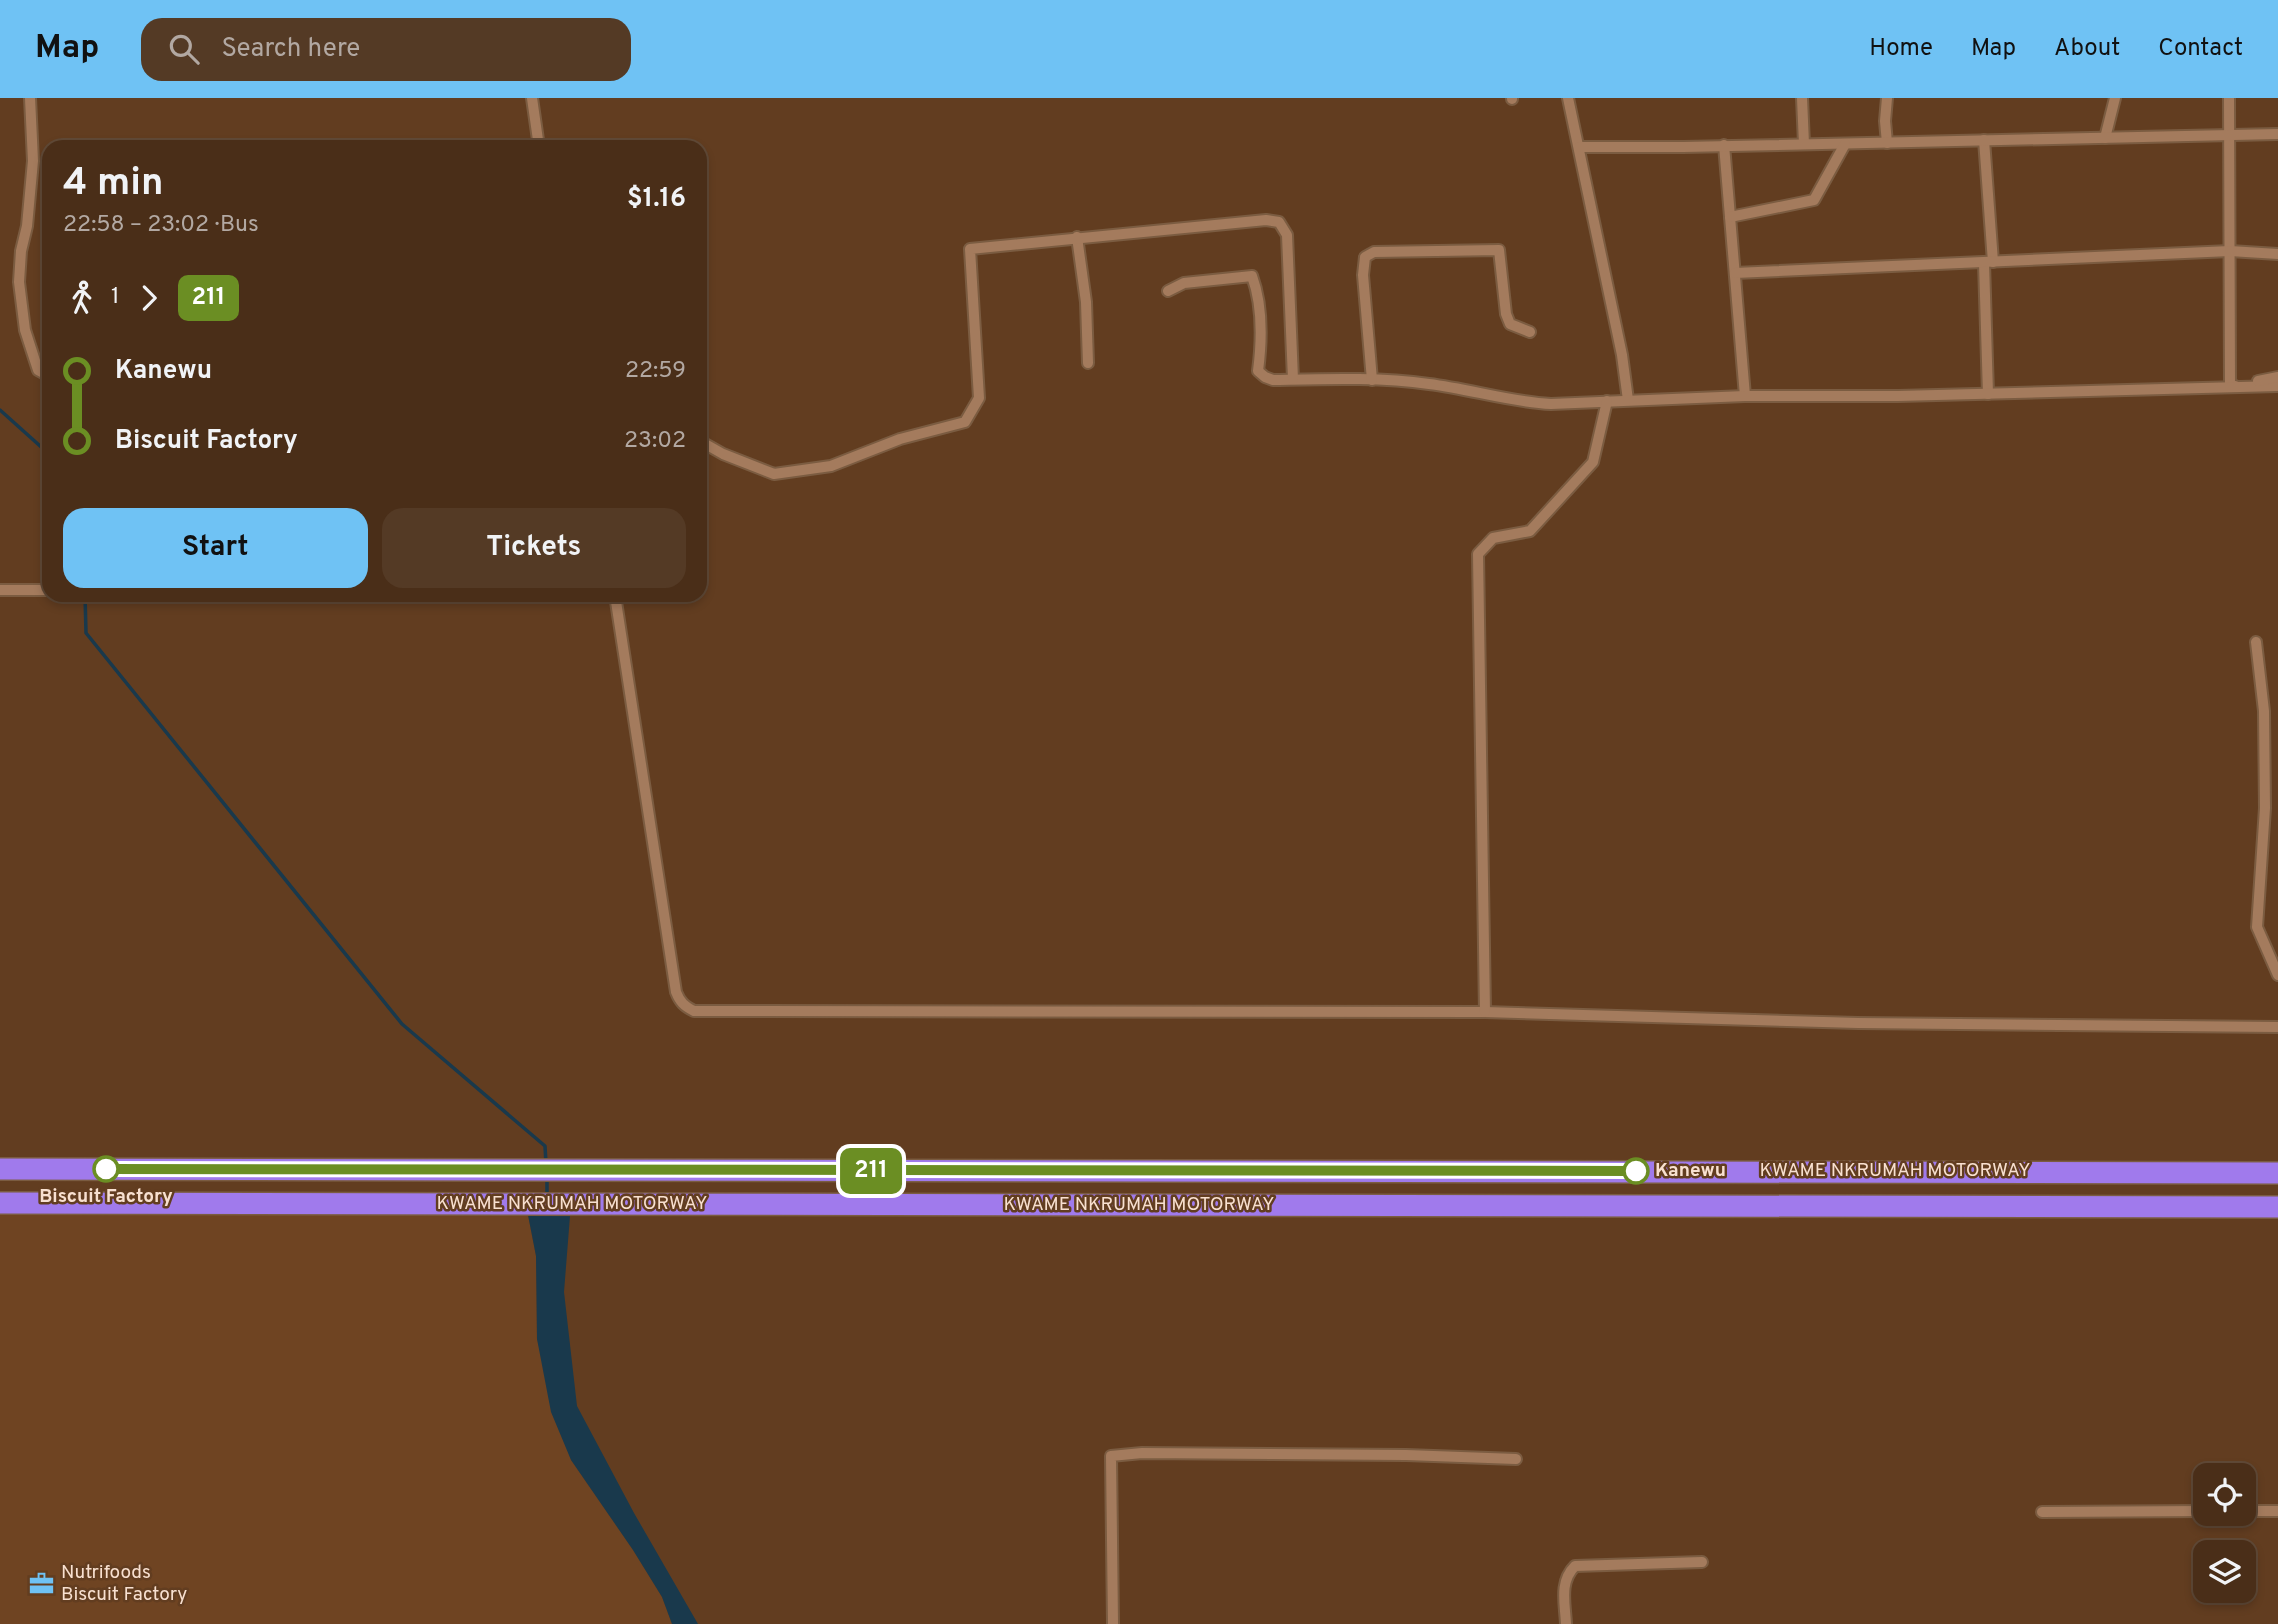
<!DOCTYPE html>
<meta charset="utf-8">
<style>
body{margin:0;font-family:Overpass,sans-serif;background:#543a25;color:#f1f3f6;height:100vh;display:flex;flex-direction:column;font-size:26px;white-space:nowrap}
*{box-sizing:border-box;margin:0}
p{font-size:23px;color:#b2a8a2}
.icon{flex:none;width:38px;height:38px;fill:none;stroke:currentColor;stroke-width:2;stroke-linecap:round;stroke-linejoin:round}
.map{position:relative;flex:1;overflow:hidden}
.sheet{position:absolute;left:42px;top:42px;width:665px;height:462px;display:flex;flex-direction:column;background:#4a2e18;border-radius:21px;box-shadow:0 4px 10px #0003,0 0 0 2px #614a37}
.sheet>*{flex:none}
.badge{padding:0 14px;border-radius:10px;font-size:24px;line-height:46px}
.tools{position:absolute;left:2193px;top:1365px;display:grid;gap:14px}
.tools a{display:grid;place-items:center;width:63px;height:63px;border-radius:14px;background:#4a2e18;box-shadow:0 4px 10px #0003,0 0 0 2px #614a37;font-size:35px}
.map>.badge{position:absolute;translate:-50% -50%;box-shadow:0 0 0 4px #fff}
.legs{display:flex;align-items:center;gap:10px;height:77px;padding:0 21px;font-size:23px}
.legs p{margin-inline-start:auto}
.headline{display:flex;align-items:center;justify-content:space-between;height:119px;padding:0 21px}
h1{font-size:38px;font-weight:700;line-height:52px}
.cta{display:flex;gap:14px;margin-top:auto;padding:14px 21px}
.cta a{flex:1;height:80px;border-radius:21px;background:#6fc2f4;color:#111;font-size:28px;font-weight:700;line-height:80px;text-align:center}
.cta a+a{background:#543a25;color:#f1f3f6}
ul{padding:0 21px;list-style:none}
li{display:flex;align-items:center;gap:24px;height:70px;font-size:26px}
li i{display:grid;place-items:center;width:10px;height:100%;margin:0 9px;background:currentColor}
li i::after{content:'';width:18px;height:18px;margin:-9px;border:5px solid;border-radius:50%;background:#4a2e18}
li p{margin-inline-start:auto}
li:first-child i{background:linear-gradient(#0000 50%,currentColor 0)}
li:last-child i{background:linear-gradient(currentColor 50%,#0000 0)}
header{display:flex;align-items:center;gap:42px;box-sizing:border-box;height:98px;padding:0 35px;background:#6fc2f4;color:#111}
header strong{font-size:33px}
nav{display:flex;gap:38px;margin-inline-start:auto;font-size:24px}
.search{width:490px;height:63px;background:#543a25;display:flex;align-items:center;gap:18px;box-sizing:border-box;padding:0 24px;border-radius:21px;color:#b2a8a2;font-size:26px}
.map>svg:first-child{display:block}
.built{fill:#6f4422}
.water{fill:#19394c}
.lines{fill:none;stroke-linecap:round;stroke-linejoin:round}
.stream{stroke:#19394c;stroke-width:3.5}
.street-casing{stroke:#7b5c41;stroke-width:14}
.highway-casing{stroke:#7b5c41;stroke-width:24}
.street{stroke:#a47b5d;stroke-width:10}
.highway{stroke:#a07aec;stroke-width:21}
.line-1-casing{stroke:#fff;stroke-width:16}
.line-1{stroke:#6b8e23;stroke-width:10}
.stop-1-dot{fill:#fff;stroke:#6b8e23;stroke-width:3.5}
.labels{text-anchor:middle;dominant-baseline:central;stroke-width:5;stroke-linejoin:round;paint-order:stroke}
.stop-label{font-size:19px;font-weight:bold;fill:#f8e0d0;stroke:#623d20;text-anchor:start}
.street-label{font-size:19px;fill:#f8e0d0;stroke:#623d20}
.poi-label{font-size:19px;fill:#f8e0d0;stroke:#623d20;text-anchor:start}
</style>
<header>
<strong>Map</strong>
<div class="search"><svg class="icon" aria-label="search" viewBox="0 0 24 24"><circle cx="10" cy="10" r="6"/><path d="M15 15l6 6"/></svg>Search here</div>
<nav><a>Home</a><a>Map</a><a>About</a><a>Contact</a></nav>
</header>
<div class="map">
<svg width="2278" height="1526" viewBox="0 0 2278 1526">
<rect width="100%" height="100%" fill="#623d20"/>
<polygon class="built" points="0,1116 528,1117 536,1158 537,1241 571,1362 633,1452 662,1499 672,1526 0,1526"/>
<polygon class="water" points="528,1117 570,1118 564,1194 577,1308 634,1415 698,1526 672,1526 662,1499 633,1452 571,1362 551,1314 537,1241 536,1158"/>
<g class="lines">
<g class="stream">
<polyline points="0,312 49,356"/>
<polyline points="85,497 86,535 402,926 545,1048 546,1066"/>
<polyline points="547,1081 547,1098"/>
</g>
<defs>
<g id="street">
<polyline points="30,0 33,63 27,128 21,153 19,184 25,232 38,272 49,278"/>
<polyline points="532,0 539,49"/>
<polyline points="1512,0 1512,1"/>
<polyline points="1568,0 1622,257 1628,302"/>
<polyline points="1802,0 1804,46"/>
<polyline points="1887,0 1885,23 1887,45"/>
<polyline points="2229,0 2230,289 2235,288"/>
<polyline points="2105,40 2115,0"/>
<polyline points="1984,42 1993,164"/>
<polyline points="1724,47 1745,298"/>
<polyline points="1579,49 1683,49 2278,36"/>
<polyline points="1730,119 1814,102 1845,46"/>
<polyline points="1077,139 1086,204 1088,265"/>
<polyline points="1984,165 1988,296"/>
<polyline points="1735,175 2230,153 2278,156"/>
<path d="M 1168,193 L 1184,185 L 1252,178 C 1263,208 1262,242 1258,273 L 1265,279 L 1273,282 C 1325,281 1378,279 1429,286 C 1470,291 1510,304 1551,306 L 1745,298 L 1898,298 L 2278,288"/>
<polyline points="1372,282 1363,177 1365,159 1374,154 1499,152 1506,216 1510,226 1530,234"/>
<polyline points="2258,283 2278,279"/>
<polyline points="700,343 723,356 774,376 831,368 900,341 965,324 979,300 970,151 1266,122 1279,124 1287,137 1293,281"/>
<polyline points="0,492 49,492"/>
<path d="M 615,497 L 676,894 C 680,904 684,908 694,913 L 1485,914 L 1858,925 L 2278,929"/>
<polyline points="2256,544 2264,613 2265,710 2257,829 2278,877"/>
<polyline points="1485,914 1478,456 1493,440 1530,433 1593,364 1607,303"/>
<polyline points="2244,1413 2278,1413"/>
<polyline points="2042,1414 2205,1413"/>
<polyline points="1113,1526 1111,1358 1142,1355 1406,1357 1516,1361"/>
<path d="M 1566,1526 C 1565,1505 1559,1484 1575,1468 L 1702,1464"/>
</g>
<g id="highway">
<polyline points="0,1071 2278,1075"/>
<polyline points="0,1105 2278,1109"/>
</g>
</defs>
<use href="#street" class="street-casing"/>
<use href="#highway" class="highway-casing"/>
<use href="#street" class="street"/>
<use href="#highway" class="highway"/>
</g>
<g class="lines">
<defs>
<polyline id="line-1" points="106,1071 1636,1073"/>
</defs>
<use href="#line-1" class="line-1-casing"/>
<use href="#line-1" class="line-1"/>
</g>
<defs>
<symbol id="office-bare" viewBox="-9 -9 18 18"><path d="M-6-3h4V-5.5h4V-3h4V5H-6ZM-1-4.5V-3h2v-1.5ZM-6 0V1H6V0Z" fill="#6fc2f4" stroke="#623d20" stroke-width="2.5" paint-order="stroke"/></symbol>
</defs>
<g fill-rule="evenodd">
<use href="#office-bare" x="24" y="1468" width="35" height="35"/>
</g>
<g class="stop-1-dot">
<circle cx="106" cy="1071" r="12"/>
<circle cx="1636" cy="1073" r="12"/>
</g>
<g class="labels">
<g class="stop-label">
<text x="1655" y="1073">Kanewu</text>
<text x="106" y="1099" text-anchor="middle">Biscuit Factory</text>
</g>
<g class="street-label">
<text x="1895" y="1073">KWAME NKRUMAH MOTORWAY</text>
<text x="572" y="1106">KWAME NKRUMAH MOTORWAY</text>
<text x="1139" y="1107">KWAME NKRUMAH MOTORWAY</text>
</g>
<g class="poi-label">
<text x="61" y="1475">Nutrifoods<tspan x="61" dy="22">Biscuit Factory</tspan></text>
</g>
</g>
</svg>
<div class="tools">
<a><svg class="icon" aria-label="locate" viewBox="0 0 24 24"><circle cx="12" cy="12" r="6"/><path d="M12 2v4M12 18v4M2 12h4M18 12h4"/></svg></a>
<a><svg class="icon" aria-label="layers" viewBox="0 0 24 24"><path d="M12 4l9 5-9 5-9-5zM3 14l9 5 9-5"/></svg></a>
</div>
<b class="badge" style="left:871px;top:1073px;background:#6b8e23;color:#fff">211</b>
<section class="sheet">
<div class="headline"><div><h1>4 min</h1><p>22:58 – 23:02 · Bus</p></div><b>$1.16</b></div>
<div class="legs"><svg class="icon" aria-label="walk" viewBox="0 0 24 24"><circle cx="13" cy="4" r="2"/><path d="M13 8l-2 6 4 7M11 14l-3 7M7 12l3-4h3l4 4"/></svg>1<svg class="icon" aria-label="forward" viewBox="0 0 24 24"><path d="M9 5l7 7-7 7"/></svg><b class="badge" style="background:#6b8e23;color:#fff">211</b></div>
<ul>
<li><i style="color:#6b8e23"></i><b>Kanewu</b><p>22:59</p></li>
<li><i style="color:#6b8e23"></i><b>Biscuit Factory</b><p>23:02</p></li>
</ul>
<div class="cta"><a>Start</a><a>Tickets</a></div>
</section>
</div>
